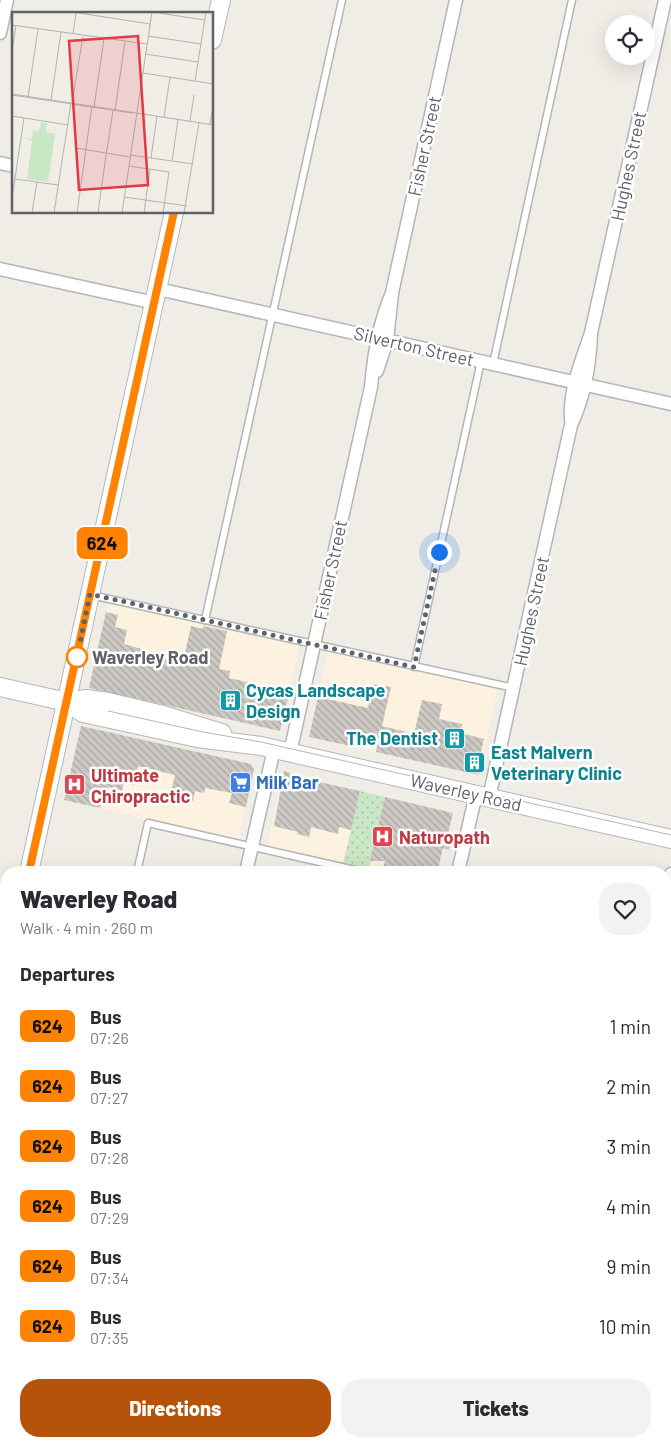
<!DOCTYPE html>
<meta charset="utf-8">
<style>
body{margin:0;font-family:Barlow,sans-serif;background:#f2f2f3;color:#2b2b33;height:100vh;display:flex;flex-direction:column;font-size:19px;white-space:nowrap}
*{box-sizing:border-box;margin:0}
p{font-size:16px;color:#7c7c81}
.icon{flex:none;width:28px;height:28px;fill:none;stroke:currentColor;stroke-width:2;stroke-linecap:round;stroke-linejoin:round}
.map{position:relative;flex:1;overflow:hidden}
.sheet{position:absolute;left:0px;top:866px;width:671px;height:581px;display:flex;flex-direction:column;background:#fff;border-radius:20px 20px 0 0;box-shadow:0 5px 20px #0002}
.sheet>*{flex:none}
.badge{padding:0 10px;border-radius:8px;font-size:18px;line-height:32px}
.tools{position:absolute;left:605px;top:15px;display:grid;gap:10px}
.tools a{display:grid;place-items:center;width:50px;height:50px;border-radius:50%;background:#fff;box-shadow:0 5px 20px #0002;font-size:25px}
.you{position:absolute;width:25px;height:25px;margin:-12px;border:4px solid #fff;border-radius:50%;background:#1a73e8;box-shadow:0 0 0 8px #1a73e833}
.map>.badge{position:absolute;translate:-50% -50%;box-shadow:0 0 0 2px #fff}
h2{padding:0 20px;font-size:19px;line-height:45px}
.round{display:grid;place-items:center;flex:none;width:52px;height:52px;border-radius:20px;background:#f2f2f3}
.head{display:flex;align-items:center;justify-content:space-between;height:85px;padding:0 20px}
h1{font-size:24px;font-weight:800;line-height:38px}
.button{display:flex;gap:10px;margin-top:auto;padding:10px 20px}
.button a{flex:1;height:58px;border-radius:20px;background:#b45309;color:#fff;font-size:20px;font-weight:800;line-height:58px;text-align:center}
.button a+a{background:#f2f2f3;color:#2b2b33}
ul{padding:0;list-style:none}
li{display:flex;align-items:center;gap:15px;height:60px;padding:0 20px}
li div{flex:1}
li b{display:block;font-size:19px}
li em{font-style:normal}
li .badge{min-width:55px;font-weight:700;text-align:center}
.map>svg:first-child{display:block}
.commercial{fill:#fdf2df}
.grass{fill:url(#grass-dots)}
.building{fill:url(#building-back-hatch)}
.lines{fill:none;stroke-linecap:round;stroke-linejoin:round}
.lane-casing{stroke:#b2b5b9;stroke-width:9}
.street-casing{stroke:#b2b5b9;stroke-width:15}
.secondary-casing{stroke:#b3b7bb;stroke-width:20}
.lane{stroke:#fff;stroke-width:6}
.street{stroke:#fff;stroke-width:12}
.secondary{stroke:#fff;stroke-width:18}
.tram{stroke:#b5b6b7;stroke-width:1}
.line-casing{stroke:#fff;stroke-width:11}
.line{stroke:#ff8200;stroke-width:8}
.walk{stroke:#5f6367;stroke-width:5;stroke-dasharray:0 9}
.stop-dot{fill:#fff;stroke:#ff8200;stroke-width:2.5}
.labels{text-anchor:middle;dominant-baseline:central;stroke-width:5;stroke-linejoin:round;paint-order:stroke}
.street-label{font-size:18px;fill:#5f6367;stroke:#fff}
.stop-label{font-size:18px;font-weight:bold;fill:#5f6367;stroke:#fff;text-anchor:start}
.culture-label{font-size:18px;font-weight:bold;fill:#0d838f;stroke:#fff;text-anchor:start}
.health-label{font-size:18px;font-weight:bold;fill:#be3a42;stroke:#fff;text-anchor:start}
.shop-label{font-size:18px;font-weight:bold;fill:#366cbe;stroke:#fff;text-anchor:start}
.inset-road{fill:none;stroke:#b2b2b0;stroke-width:1}
.view{fill:#e43944;fill-opacity:0.15;stroke:#e43944;stroke-width:2.5}
.inset-edge{fill:none;stroke:#5f6367;stroke-width:2.5}
</style>
<div class="map">
<svg width="671" height="1447" viewBox="0 0 671 1447">
<defs>
<pattern id="grass-dots" width="8" height="8" patternUnits="userSpaceOnUse" patternTransform="scale(1.25)"><rect width="8" height="8" fill="#cae7c5"/><path d="M2 2h.1M6 6h.1" fill="none" stroke="#a7bfa4" stroke-width="1.8" stroke-linecap="round"/></pattern>
<pattern id="building-back-hatch" width="6" height="6" patternUnits="userSpaceOnUse" patternTransform="scale(1.25)"><rect width="6" height="6" fill="#ccc8c3"/><path d="M-1 5l2 2M0 0l6 6M5-1l2 2" fill="none" stroke="#a9a6a2"/></pattern>
</defs>
<rect width="100%" height="100%" fill="#f0ede7"/>
<g class="commercial">
<polygon points="110,595 301,638 280,731 89,688"/>
<polygon points="330,644 499,682 479,775 309,737"/>
<polygon points="81,726 251,764 254,769 237,847 140,818 64,800"/>
<polygon points="284,771 310,780 453,813 448,834 394,822 382,872 350,872 265,854"/>
</g>
<polygon class="grass" points="360,791 385,797 369,869 343,864"/>
<g class="building">
<polygon points="106,612 118,615 115,627 127,630 124,644 145,650 144,654 171,660 172,654 184,657 191,626 203,629 203,626 227,631 219,669 230,671 229,678 260,685 259,689 288,698 280,731 89,688"/>
<polygon points="373,684 391,687 382,726 414,734 422,700 442,704 439,719 462,724 461,733 484,739 481,752 484,753 479,775 376,752 378,741 359,737 355,747 309,737 318,697 368,708"/>
<polygon points="81,726 251,764 254,769 246,807 229,803 232,793 205,788 204,793 195,791 193,801 170,796 175,775 138,766 134,785 124,782 122,791 108,787 105,800 102,799 100,808 64,800"/>
<polygon points="284,771 310,780 360,791 351,830 339,827 338,834 311,827 309,837 297,834 298,832 274,826"/>
<polygon points="385,797 453,813 448,834 452,835 449,850 443,848 437,872 382,872 385,861 370,861"/>
</g>
<g class="lines">
<defs>
<g id="lane">
<polyline points="493,364 572,0"/>
<polyline points="91,595 514,688"/>
<polyline points="205,620 342,0"/>
<polyline points="414,667 481,361"/>
<polyline points="137,872 148,823 355,870 354,872"/>
<polyline points="665,1435 671,1436"/>
<polyline points="9,1447 10,1441"/>
<polyline points="224,1447 225,1441"/>
</g>
<g id="street">
<polyline points="0,33 7,0"/>
<polyline points="0,163 14,166"/>
<polyline points="0,269 155,303"/>
<polyline points="158,289 671,404"/>
<polyline points="377,371 387,340 392,293 456,0"/>
<path d="M 571,419 C 569,390 582,360 591,333 L 665,0"/>
<path d="M 290,753 L 371,387 C 374,353 379,324 392,293"/>
<path d="M 489,798 L 571,425 C 585,395 590,365 591,333"/>
<polyline points="246,872 274,749"/>
<polyline points="458,872 476,794"/>
<polyline points="665,900 671,874"/>
<polyline points="0,1369 6,1371"/>
<polyline points="336,1441 355,1447"/>
<polyline points="542,1447 543,1441"/>
</g>
<g id="secondary">
<polyline points="212,40 221,0"/>
<polyline points="0,687 67,702 83,713 120,721 197,738 261,746 671,839"/>
<polyline points="67,702 86,699 108,702 163,715 222,733"/>
<polyline points="29,872 174,212"/>
<polyline points="0,1002 6,974"/>
</g>
</defs>
<use href="#lane" class="lane-casing"/>
<use href="#street" class="street-casing"/>
<use href="#secondary" class="secondary-casing"/>
<use href="#lane" class="lane"/>
<use href="#street" class="street"/>
<use href="#secondary" class="secondary"/>
<polyline class="tram" points="108,711 203,732 261,742 671,835"/>
</g>
<g class="lines">
<defs>
<polyline id="line" points="29,872 174,212"/>
</defs>
<use href="#line" class="line-casing"/>
<use href="#line" class="line"/>
<polyline class="walk" points="77,657 90,594 414,667 439,552"/>
</g>
<defs>
<symbol id="building-square" viewBox="-11 -11 22 22"><rect x="-9" y="-9" width="18" height="18" rx="4" fill="#0f9aa8" stroke="#fff"/><path d="M-4-6H4V6H1V3H-1V6H-4ZM-2.5-4.3h1.7v1.8h-1.7ZM.8-4.3h1.7v1.8H.8ZM-2.5-1h1.7V.8h-1.7ZM.8-1h1.7V.8H.8Z" fill="#fff"/></symbol>
<symbol id="supermarket-square" viewBox="-11 -11 22 22"><rect x="-9" y="-9" width="18" height="18" rx="4" fill="#3f7fe0" stroke="#fff"/><path d="M-6-5.5h2.5l.6 2H6L4.5 2H-2.5L-4.4-4H-6ZM-1.5 3.2a1.3 1.3 0 1 0 .1 0ZM3 3.2a1.3 1.3 0 1 0 .1 0Z" fill="#fff"/></symbol>
<symbol id="hospital-square" viewBox="-11 -11 22 22"><rect x="-9" y="-9" width="18" height="18" rx="4" fill="#e0444e" stroke="#fff"/><path d="M-5-5h3v3.5h4V-5h3V5h-3V1.5h-4V5h-3Z" fill="#fff"/></symbol>
</defs>
<g fill-rule="evenodd">
<use href="#building-square" x="218" y="688" width="25" height="25"/>
<use href="#building-square" x="442" y="726" width="25" height="25"/>
<use href="#building-square" x="462" y="750" width="25" height="25"/>
<use href="#supermarket-square" x="228" y="770" width="25" height="25"/>
<use href="#hospital-square" x="62" y="772" width="25" height="25"/>
<use href="#hospital-square" x="370" y="824" width="25" height="25"/>
</g>
<circle class="stop-dot" cx="77" cy="657" r="10"/>
<g class="labels">
<g class="street-label">
<text transform="translate(424 146) rotate(-78)">Fisher Street</text>
<text transform="translate(628 166) rotate(-78)">Hughes Street</text>
<text transform="translate(414 346) rotate(13)">Silverton Street</text>
<text transform="translate(330 570) rotate(-78)">Fisher Street</text>
<text transform="translate(531 611) rotate(-78)">Hughes Street</text>
<text transform="translate(466 792) rotate(13)">Waverley Road</text>
</g>
<g class="stop-label">
<text x="92" y="657">Waverley Road</text>
</g>
<g class="culture-label">
<text x="246" y="690">Cycas Landscape<tspan x="246" dy="21">Design</tspan></text>
<text x="438" y="738" text-anchor="end">The Dentist</text>
<text x="491" y="752">East Malvern<tspan x="491" dy="21">Veterinary Clinic</tspan></text>
</g>
<g class="health-label">
<text x="91" y="775">Ultimate<tspan x="91" dy="21">Chiropractic</tspan></text>
<text x="399" y="837">Naturopath</text>
</g>
<g class="shop-label">
<text x="256" y="782">Milk Bar</text>
</g>
</g>
<g transform="translate(12 12)">
<rect width="201" height="201" fill="#f0ede7"/>
<path d="M 29,110 L 35,111 L 34,120 L 43,122 L 36,170 L 15,167 L 20,129 L 11,125 L 20,127 L 21,118 L 27,119 Z" fill="#cae7c5"/>
<path class="inset-road" d="M 61,0 L 138,12M 141,0 L 192,8M 0,13 L 135,32M 61,22 L 64,1M 136,24 L 189,32M 0,39 L 4,13M 133,42 L 186,50M 131,61 L 202,72M 183,69 L 194,0M 0,82 L 202,113M 0,83 L 120,101M 16,85 L 26,17M 39,88 L 49,20M 60,91 L 71,24M 82,95 L 92,27M 103,98 L 113,30M 0,104 L 56,113M 152,105 L 158,65M 178,109 L 182,83M 198,112 L 202,89M 64,136 L 118,145M 95,138 L 101,98M 118,143 L 181,152M 139,146 L 145,104M 160,149 L 166,108M 117,154 L 157,160 L 151,201M 3,167 L 46,173M 112,185 L 175,194M 0,186 L 12,106M 20,201 L 25,170M 42,201 L 59,91M 65,201 L 80,94M 86,201 L 95,136M 110,201 L 140,0M 132,201 L 138,157M 172,201 L 187,111"/>
<path class="view" d="M 126,24 L 136,173 L 67,178 L 57,29 Z"/>
<rect width="201" height="201" class="inset-edge"/>
</g>
</svg>
<div class="tools">
<a><svg class="icon" aria-label="locate" viewBox="0 0 24 24"><circle cx="12" cy="12" r="6"/><path d="M12 2v4M12 18v4M2 12h4M18 12h4"/></svg></a>
</div>
<div class="you" style="left:439px;top:552px"></div>
<b class="badge" style="left:102px;top:543px;background:#ff8200;color:#111">624</b>
<section class="sheet">
<div class="head"><div><h1>Waverley Road</h1><p>Walk · 4 min · 260 m</p></div><a class="round"><svg class="icon" aria-label="heart" viewBox="0 0 24 24"><path d="M12 20l-8-8c-3-5 5-10 8-4 3-6 11-1 8 4z"/></svg></a></div>
<h2>Departures</h2>
<ul>
<li><span class="badge" style="background:#ff8200;color:#111">624</span><div><b>Bus</b><p>07:26</p></div><em>1 min</em></li>
<li><span class="badge" style="background:#ff8200;color:#111">624</span><div><b>Bus</b><p>07:27</p></div><em>2 min</em></li>
<li><span class="badge" style="background:#ff8200;color:#111">624</span><div><b>Bus</b><p>07:28</p></div><em>3 min</em></li>
<li><span class="badge" style="background:#ff8200;color:#111">624</span><div><b>Bus</b><p>07:29</p></div><em>4 min</em></li>
<li><span class="badge" style="background:#ff8200;color:#111">624</span><div><b>Bus</b><p>07:34</p></div><em>9 min</em></li>
<li><span class="badge" style="background:#ff8200;color:#111">624</span><div><b>Bus</b><p>07:35</p></div><em>10 min</em></li>
</ul>
<div class="button"><a>Directions</a><a>Tickets</a></div>
</section>
</div>
